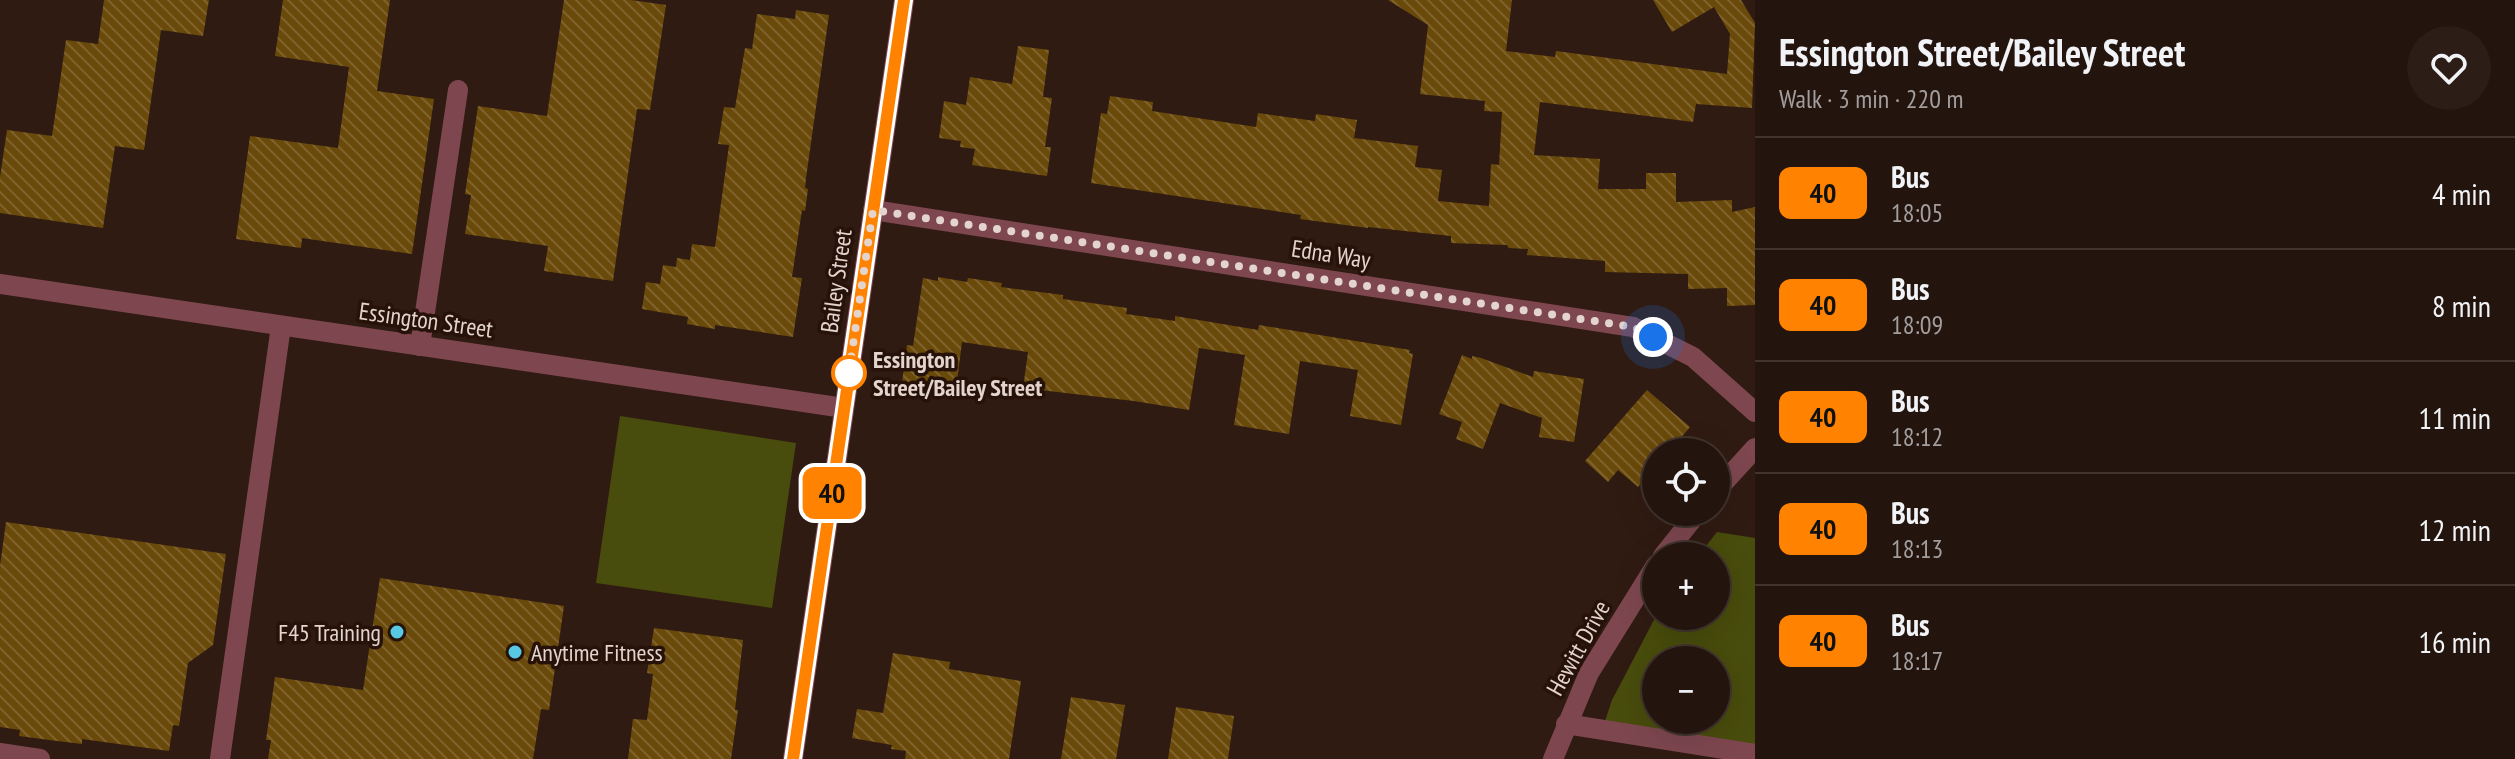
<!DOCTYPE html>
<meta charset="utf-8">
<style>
body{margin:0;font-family:"PT Sans Narrow",sans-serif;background:#2c1d17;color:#f1f3f6;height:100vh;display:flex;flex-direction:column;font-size:30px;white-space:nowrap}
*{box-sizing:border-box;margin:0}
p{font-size:26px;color:#a39e9e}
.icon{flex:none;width:44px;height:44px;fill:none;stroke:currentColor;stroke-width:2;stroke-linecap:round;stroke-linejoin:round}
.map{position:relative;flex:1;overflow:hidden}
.sheet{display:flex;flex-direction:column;background:#24140e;width:760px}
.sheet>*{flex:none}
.badge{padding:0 16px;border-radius:12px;font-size:28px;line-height:52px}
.controls{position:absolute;left:1642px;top:438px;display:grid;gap:16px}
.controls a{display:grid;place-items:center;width:88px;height:88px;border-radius:50%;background:#24140e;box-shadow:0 8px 32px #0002,0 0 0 2px #41332e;font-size:40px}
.you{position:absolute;width:40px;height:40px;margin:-20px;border:6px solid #fff;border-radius:50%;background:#1a73e8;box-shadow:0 0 0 12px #1a73e833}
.map>.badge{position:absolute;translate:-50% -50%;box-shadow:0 0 0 4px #fff}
.round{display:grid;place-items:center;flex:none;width:84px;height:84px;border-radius:42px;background:#2c1d17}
.head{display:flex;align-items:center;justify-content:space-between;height:136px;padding:0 24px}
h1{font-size:38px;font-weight:700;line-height:60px}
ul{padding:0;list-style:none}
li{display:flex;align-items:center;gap:24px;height:112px;padding:0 24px;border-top:2px solid #41332e}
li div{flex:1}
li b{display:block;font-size:30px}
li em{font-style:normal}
li .badge{min-width:88px;font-weight:700;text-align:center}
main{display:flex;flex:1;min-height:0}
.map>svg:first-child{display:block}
.grass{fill:#484c0c;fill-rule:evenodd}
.building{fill:url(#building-back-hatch)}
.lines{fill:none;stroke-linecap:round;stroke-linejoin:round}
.minor{stroke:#7e4750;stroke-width:20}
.line-casing{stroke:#fff;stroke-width:18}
.line{stroke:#ff8200;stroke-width:12}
.walk{stroke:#e3d4ce;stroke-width:8;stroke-dasharray:0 14.4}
.stop-dot{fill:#fff;stroke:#ff8200;stroke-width:4}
.poi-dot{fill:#58c9e3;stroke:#261209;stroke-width:3}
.labels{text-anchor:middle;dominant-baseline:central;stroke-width:7;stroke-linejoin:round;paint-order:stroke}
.street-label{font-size:24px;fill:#e3d4ce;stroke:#261209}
.stop-label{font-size:24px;font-weight:bold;fill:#e3d4ce;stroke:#261209;text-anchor:start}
.poi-label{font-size:24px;fill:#e3d4ce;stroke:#261209;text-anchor:end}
</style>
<main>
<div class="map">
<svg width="1755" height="759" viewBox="0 0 1755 759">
<defs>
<pattern id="building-back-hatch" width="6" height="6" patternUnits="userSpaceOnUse" patternTransform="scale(2)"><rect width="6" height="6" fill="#6a4a0a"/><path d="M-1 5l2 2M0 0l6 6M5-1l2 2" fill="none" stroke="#7f632c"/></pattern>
</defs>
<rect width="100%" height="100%" fill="#301b12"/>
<g class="grass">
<polygon points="620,416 796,443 772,608 596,583"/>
<path d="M 1717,532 L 1755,538 L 1755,753 L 1602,730 L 1612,700 L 1656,616 L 1716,616 L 1716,556 L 1698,556 ZM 1656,660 L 1716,660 L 1716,720 L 1656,720 Z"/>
</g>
<g class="building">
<polygon points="104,0 209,0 203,36 161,30 144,150 115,146 103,228 0,213 0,177 7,130 52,136 66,40 98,44"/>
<polygon points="283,0 390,0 377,91 434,99 412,254 302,238 301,248 236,239 250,136 338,148 349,67 275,56"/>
<polygon points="564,0 631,0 666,5 650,110 637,109 613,281 544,271 548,246 465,234 471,195 465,194 478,106 547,116"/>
<polygon points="1388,0 1512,0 1506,51 1555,57 1556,51 1727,74 1730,34 1714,7 1672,32 1653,0 1741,0 1755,23 1752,108 1696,104 1693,122 1540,102 1534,155 1600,159 1598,189 1646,189 1646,173 1676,173 1676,202 1732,200 1732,212 1755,207 1755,305 1727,306 1727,288 1688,289 1688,274 1605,272 1605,261 1527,255 1528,249 1509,248 1507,245 1451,243 1451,236 1368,227 1368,228 1300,219 1301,215 1091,183 1101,113 1107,114 1110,96 1153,102 1152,111 1256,127 1258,113 1315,121 1316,114 1357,120 1354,138 1418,146 1415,167 1442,170 1438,201 1489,206 1491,164 1499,165 1502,112 1484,111 1485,101 1420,94 1428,25"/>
<polygon points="796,10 829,15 806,178 805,188 808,189 805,211 802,210 792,277 802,278 793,337 715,325 715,329 687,324 688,317 642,309 646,282 660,284 663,265 676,267 677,258 690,260 692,244 715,247 729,145 718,144 724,107 735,108 745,48 752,49 757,14 795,19"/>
<polygon points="1018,46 1049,50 1043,97 1052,98 1045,147 1051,147 1047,176 972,165 975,149 960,147 961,141 939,138 944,101 966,105 970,77 1012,84"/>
<polygon points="938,277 967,282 968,278 1002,283 1001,287 1063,295 1063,299 1127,308 1126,314 1175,321 1175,316 1258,330 1259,325 1410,350 1409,353 1413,354 1401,425 1350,416 1358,370 1300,361 1289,434 1234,425 1245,355 1199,348 1189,410 1134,401 1023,388 1028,352 962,342 955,397 901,390 907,345 913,346 923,278 938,281"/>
<polygon points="1462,355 1472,359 1472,356 1481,358 1533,377 1534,371 1584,379 1574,442 1539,437 1542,418 1500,403 1483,449 1456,439 1462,422 1439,414"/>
<polygon points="1647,390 1690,427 1669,452 1656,452 1656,467 1638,487 1618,470 1608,482 1585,461"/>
<polygon points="6,522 226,554 213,645 188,663 179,726 173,725 169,751 82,739 82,744 57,741 19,736 20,730 0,727 0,566"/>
<polygon points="380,578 564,606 549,710 541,709 533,759 268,759 271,740 266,740 275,677 363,690"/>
<polygon points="654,628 743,640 735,710 738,710 731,759 628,759 633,719 647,720 653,674 647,673"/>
<polygon points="893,653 950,662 949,669 1021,681 1009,759 905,759 906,751 891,749 892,745 852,738 857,709 883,713"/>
<polygon points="1071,697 1125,705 1116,759 1061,759"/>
<polygon points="1176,707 1234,716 1228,759 1168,759"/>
</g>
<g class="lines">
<g class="minor">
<polyline points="873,210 1633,327 1693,357 1755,412"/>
<polyline points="0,284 844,408"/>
<polyline points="420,346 458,90"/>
<polyline points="1716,491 1755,448"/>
<polyline points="1663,556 1698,512"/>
<polyline points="1566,724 1755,754"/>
<polyline points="0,753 40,759"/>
<polyline points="220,759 281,326"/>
<polyline points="793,759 904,0"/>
<polyline points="1553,759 1589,673 1656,565"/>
</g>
</g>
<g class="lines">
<defs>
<polyline id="line" points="793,759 904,0"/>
</defs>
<use href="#line" class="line-casing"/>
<use href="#line" class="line"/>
<polyline class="walk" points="849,373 848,379 873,210 1633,327 1653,337"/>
</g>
<circle class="stop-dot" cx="849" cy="373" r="16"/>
<g class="poi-dot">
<circle cx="397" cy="632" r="8"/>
<circle cx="515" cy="652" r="8"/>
</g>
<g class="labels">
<g class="street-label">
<text transform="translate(1331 254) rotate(9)">Edna Way</text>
<text transform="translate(836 281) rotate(-82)">Bailey Street</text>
<text transform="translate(426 320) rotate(8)">Essington Street</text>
<text transform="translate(1578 648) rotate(-61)">Hewitt Drive</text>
</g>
<g class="stop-label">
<text x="873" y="359">Essington<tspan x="873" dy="28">Street/Bailey Street</tspan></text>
</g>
<g class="poi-label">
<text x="381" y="632">F45 Training</text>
<text x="531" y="652" text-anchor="start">Anytime Fitness</text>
</g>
</g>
</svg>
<div class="controls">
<a><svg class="icon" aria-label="locate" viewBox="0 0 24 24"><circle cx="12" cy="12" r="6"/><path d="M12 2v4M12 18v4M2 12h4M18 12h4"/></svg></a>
<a>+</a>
<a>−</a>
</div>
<div class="you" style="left:1653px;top:337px"></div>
<b class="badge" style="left:832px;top:493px;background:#ff8200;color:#111">40</b>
</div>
<section class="sheet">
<div class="head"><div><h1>Essington Street/Bailey Street</h1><p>Walk · 3 min · 220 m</p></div><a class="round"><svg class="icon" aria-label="heart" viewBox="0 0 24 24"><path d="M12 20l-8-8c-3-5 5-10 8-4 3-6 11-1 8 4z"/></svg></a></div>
<ul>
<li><span class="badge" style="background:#ff8200;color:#111">40</span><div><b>Bus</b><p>18:05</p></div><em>4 min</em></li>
<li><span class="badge" style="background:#ff8200;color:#111">40</span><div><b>Bus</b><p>18:09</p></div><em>8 min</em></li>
<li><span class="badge" style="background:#ff8200;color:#111">40</span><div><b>Bus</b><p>18:12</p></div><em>11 min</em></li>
<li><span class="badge" style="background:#ff8200;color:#111">40</span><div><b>Bus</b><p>18:13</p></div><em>12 min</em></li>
<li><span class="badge" style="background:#ff8200;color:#111">40</span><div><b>Bus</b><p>18:17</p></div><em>16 min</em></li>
</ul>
</section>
</main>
